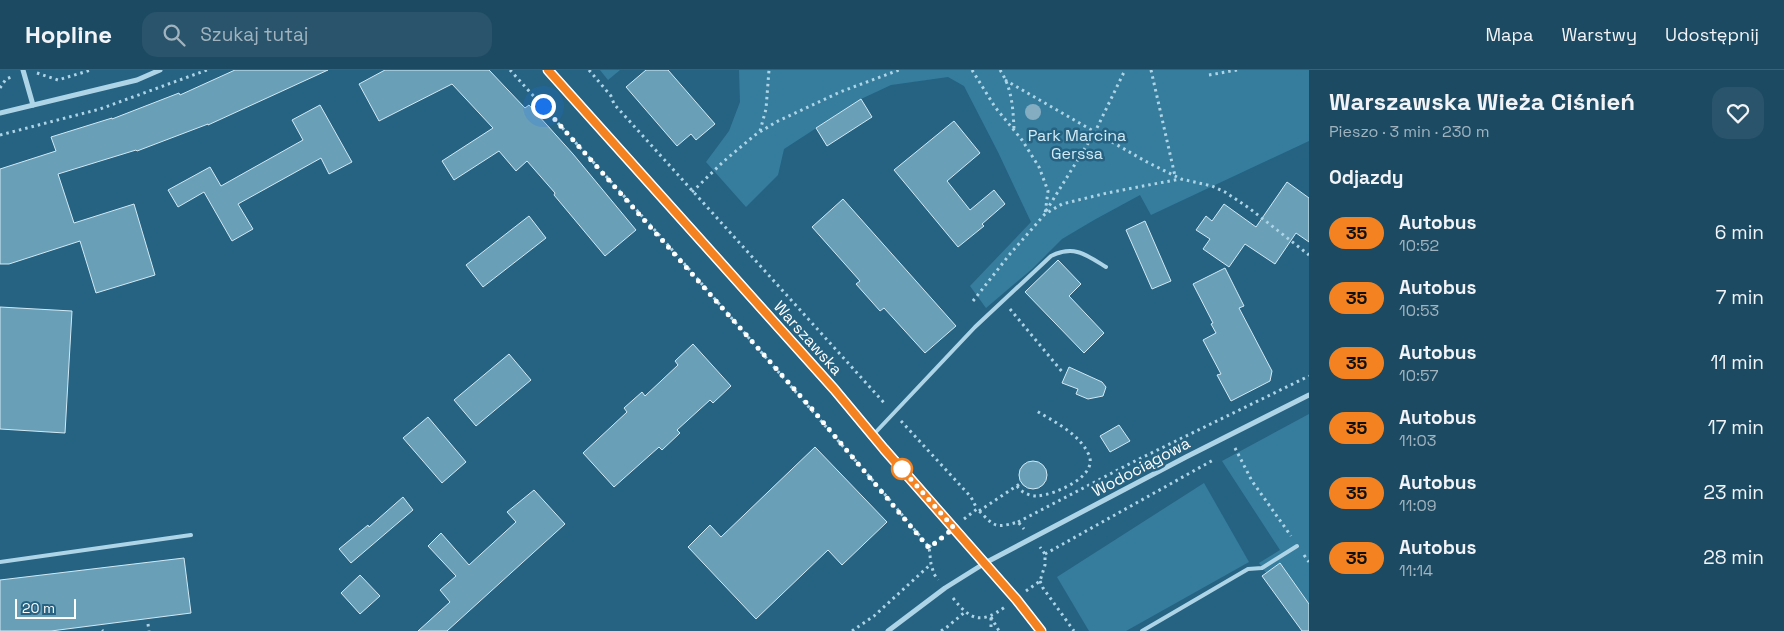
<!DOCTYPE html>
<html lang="pl">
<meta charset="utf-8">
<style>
body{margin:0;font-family:"Space Grotesk",sans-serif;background:#29546b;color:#f1f3f6;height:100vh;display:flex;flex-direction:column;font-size:19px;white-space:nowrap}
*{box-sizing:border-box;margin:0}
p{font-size:16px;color:#a0b3be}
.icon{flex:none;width:28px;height:28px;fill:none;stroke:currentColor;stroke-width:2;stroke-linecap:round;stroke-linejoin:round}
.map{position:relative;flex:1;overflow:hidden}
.side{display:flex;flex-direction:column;background:#1c4a62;width:475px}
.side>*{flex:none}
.badge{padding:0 10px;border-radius:16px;font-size:18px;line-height:32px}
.scale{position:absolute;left:15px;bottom:12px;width:61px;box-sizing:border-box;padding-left:5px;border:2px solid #fff;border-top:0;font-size:14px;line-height:18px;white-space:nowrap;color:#fff;-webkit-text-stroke:4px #266382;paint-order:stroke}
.you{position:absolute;width:25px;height:25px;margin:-12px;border:4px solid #fff;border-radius:50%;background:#1a73e8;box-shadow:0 0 0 8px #1a73e833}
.map>.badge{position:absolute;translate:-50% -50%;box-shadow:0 0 0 2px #fff}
h2{padding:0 20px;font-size:19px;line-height:45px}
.round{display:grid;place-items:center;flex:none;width:52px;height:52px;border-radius:15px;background:#29546b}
.headline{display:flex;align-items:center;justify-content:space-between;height:85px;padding:0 20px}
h1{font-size:24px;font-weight:600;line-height:38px}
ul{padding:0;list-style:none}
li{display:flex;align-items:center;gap:15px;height:65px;padding:0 20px}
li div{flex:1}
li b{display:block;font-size:19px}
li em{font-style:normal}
li .badge{min-width:55px;font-weight:700;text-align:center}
header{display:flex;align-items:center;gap:30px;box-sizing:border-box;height:70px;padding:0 25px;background:#1c4a62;border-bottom:1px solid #3a6277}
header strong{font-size:24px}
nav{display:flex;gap:28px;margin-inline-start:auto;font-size:18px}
.search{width:350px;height:45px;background:#29546b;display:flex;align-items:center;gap:12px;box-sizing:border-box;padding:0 18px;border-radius:15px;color:#a0b3be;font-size:19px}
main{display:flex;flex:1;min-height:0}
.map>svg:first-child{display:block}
.green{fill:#367d9d}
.building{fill:#6a9fb8;stroke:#d1eaf5}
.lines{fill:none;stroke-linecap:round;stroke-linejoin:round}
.path{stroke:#aed5e7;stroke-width:3;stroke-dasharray:2.5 4;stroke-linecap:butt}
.lane{stroke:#aed5e7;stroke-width:4}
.street{stroke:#aed5e7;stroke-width:5}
.secondary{stroke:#d8ecf6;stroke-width:10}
.tree{fill:#84adc1}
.line-casing{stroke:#fff;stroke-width:11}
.line{stroke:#f58220;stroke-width:8}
.walk{stroke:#fff;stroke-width:5;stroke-dasharray:0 9}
.stop-dot{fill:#fff;stroke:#f58220;stroke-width:2.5}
.labels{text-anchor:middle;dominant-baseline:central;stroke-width:5;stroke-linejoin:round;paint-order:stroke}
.park-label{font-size:16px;fill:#d1eaf5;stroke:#266382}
.street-label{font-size:16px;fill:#fff;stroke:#266382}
</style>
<header>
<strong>Hopline</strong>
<div class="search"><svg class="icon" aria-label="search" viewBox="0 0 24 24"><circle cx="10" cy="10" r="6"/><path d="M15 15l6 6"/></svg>Szukaj tutaj</div>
<nav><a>Mapa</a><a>Warstwy</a><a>Udostępnij</a></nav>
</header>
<main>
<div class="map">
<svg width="1309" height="561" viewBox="0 0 1309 561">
<rect width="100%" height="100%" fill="#266382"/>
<g class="green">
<polygon points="600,0 620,0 608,10"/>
<polygon points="739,0 1309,0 1309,71 1151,145 1140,125 1094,150 1062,169 1032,199 986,238 970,216 1031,152 998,82 964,16 948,7 891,15 861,29 784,79 778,105 746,137 706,92 729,61 740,32"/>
<polygon points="1309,344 1309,534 1280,493 1266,503 1259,493 1280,480 1222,391"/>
<polygon points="1204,413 1249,492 1126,561 1089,561 1057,507"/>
</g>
<g class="building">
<polygon points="235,0 328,0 208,55 208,54 137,81 136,80 58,104 74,153 134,134 155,205 96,223 80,171 9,194 0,194 0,99 56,81 51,67 112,48 112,49 179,23 180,25"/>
<polygon points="385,0 489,0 525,38 529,35 573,84 636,160 605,186 554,125 555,123 527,91 516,101 499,81 454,110 442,91 493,58 452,14 379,51 359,14"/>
<polygon points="646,0 668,0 715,54 696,70 691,64 677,76 626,17"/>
<polygon points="861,29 872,47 827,76 816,58"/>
<polygon points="320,35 352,92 329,104 321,88 238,134 253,159 232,171 204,122 178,137 168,120 210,97 221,116 303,70 292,50"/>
<polygon points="954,51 980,83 947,111 970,140 994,120 1005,134 982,154 984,156 958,177 894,100"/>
<polygon points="1287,112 1309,128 1309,172 1296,163 1275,194 1245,174 1229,197 1203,179 1210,169 1196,160 1206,146 1212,151 1224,134 1256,157"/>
<polygon points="843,129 956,256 925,283 884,238 880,241 856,214 860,211 812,157"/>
<polygon points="529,146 546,168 483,217 466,195"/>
<polygon points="1145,151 1171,211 1152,219 1126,160"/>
<polygon points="1058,190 1081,214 1069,226 1104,263 1084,283 1025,222"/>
<polygon points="1225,198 1244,236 1239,238 1272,301 1270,311 1231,331 1217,305 1221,304 1203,270 1216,263 1211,254 1213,253 1193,214"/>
<polygon points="0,237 72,241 65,363 0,359"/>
<polygon points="693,274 731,316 713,333 710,330 677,360 680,363 662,380 659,377 614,417 583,383 627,342 624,338 642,322 645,326 678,295 675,291"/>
<polygon points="509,284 531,310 476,356 454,330"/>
<polygon points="1069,297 1102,312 1106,317 1103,326 1088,329 1076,324 1078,319 1062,313"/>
<polygon points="428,347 466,392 442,413 403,368"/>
<polygon points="1119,355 1130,371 1110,382 1100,366"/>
<polygon points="815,377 887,452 842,495 828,480 756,549 688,477 710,455 721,467"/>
<circle cx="1033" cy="405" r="14"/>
<polygon points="534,420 565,454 447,561 418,561 450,532 440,520 456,506 428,476 441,463 469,495 516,452 507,442"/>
<polygon points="403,427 413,440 351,493 339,479 368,455 369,457"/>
<polygon points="184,488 191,543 51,561 0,561 0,510"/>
<polygon points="1280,493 1309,534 1309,561 1302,561 1262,506"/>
<polygon points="360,505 380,526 360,544 341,523"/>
</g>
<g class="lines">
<g class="path">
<polyline points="510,0 661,167 888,428 929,477 931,494 934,504 938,510"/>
<polyline points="589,0 611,26 614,34 886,335"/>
<polyline points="972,0 995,37 1022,70 1039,97 1048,121 1045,144"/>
<path d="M 1000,0 C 1012,18 1013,38 1014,59"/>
<polyline points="1151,0 1175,106"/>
<polyline points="37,3 58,10 91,0"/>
<polyline points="1209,5 1237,0"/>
<polyline points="1005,10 1145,91 1181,109 1212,116 1225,122 1249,138 1309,185"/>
<polyline points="0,18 6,9 14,6"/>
<polyline points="760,61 766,39 769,0"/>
<polyline points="0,65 100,39 207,0"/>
<polyline points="692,122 724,91 755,65 776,52 840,22 899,0"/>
<polyline points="1046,141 1095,62 1125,0"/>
<polyline points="973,231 1010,184 1045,144 1062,134 1107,123 1180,109"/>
<polyline points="1010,239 1064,304"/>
<polyline points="901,351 971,427 977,439"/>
<polyline points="1235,378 1252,411 1291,466"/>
<path d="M 1017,416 C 1021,422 1029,426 1037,426 C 1054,425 1101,406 1088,383 C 1078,363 1053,351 1035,340"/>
<polyline points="979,441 1021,413"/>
<path d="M 964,449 L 977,439 C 995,456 993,459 1018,452 L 1024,459"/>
<polyline points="1018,452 1137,390 1309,306"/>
<polyline points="929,477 942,467"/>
<polyline points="1045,484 1215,389"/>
<polyline points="1304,485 1309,492"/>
<polyline points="1040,511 1043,518 1074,561"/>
<polyline points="1026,521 1040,511 1045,495 1045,484 1040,477"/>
<path d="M 953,528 C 971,551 981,554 1005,537"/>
<polyline points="991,547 999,561"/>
<polyline points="991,548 991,561"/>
<polyline points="148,554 149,561"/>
<polyline points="102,560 103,561"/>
<polyline points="852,561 874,546 931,494"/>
<polyline points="941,561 947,557 965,542"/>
</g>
<g class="lane">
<path d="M 874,364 L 975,257 L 1051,186 C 1074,175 1085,184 1106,197"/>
<polyline points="0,492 191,465"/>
<polyline points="1142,561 1248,499 1262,498 1297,476"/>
</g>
<g class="street">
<polyline points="23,0 33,35"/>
<polyline points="0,43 137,10 160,0"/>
<polyline points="888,561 945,518 985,493 1186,387 1309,325"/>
</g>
<polyline class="secondary" points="548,0 834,319 873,366 1016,529 1041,561"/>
</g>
<circle class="tree" cx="1033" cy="42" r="8"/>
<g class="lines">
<defs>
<polyline id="line" points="548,0 834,319 884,379 1016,529 1041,561"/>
</defs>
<use href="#line" class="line-casing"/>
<use href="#line" class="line"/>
<polyline class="walk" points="543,36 812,339 929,478 954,458 902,399"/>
</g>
<circle class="stop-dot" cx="902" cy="399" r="10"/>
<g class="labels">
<g class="park-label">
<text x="1077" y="65">Park Marcina<tspan x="1077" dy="18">Gerssa</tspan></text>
</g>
<g class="street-label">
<text transform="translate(808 268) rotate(48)">Warszawska</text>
<text transform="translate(1141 397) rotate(-28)">Wodociągowa</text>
</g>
</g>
</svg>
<div class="scale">20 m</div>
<div class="you" style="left:543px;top:36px"></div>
</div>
<section class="side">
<div class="headline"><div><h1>Warszawska Wieża Ciśnień</h1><p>Pieszo · 3 min · 230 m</p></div><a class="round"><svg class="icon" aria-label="heart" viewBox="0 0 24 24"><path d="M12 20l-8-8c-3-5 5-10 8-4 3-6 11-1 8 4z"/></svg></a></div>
<h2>Odjazdy</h2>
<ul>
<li><span class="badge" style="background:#f58220;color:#111">35</span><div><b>Autobus</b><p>10:52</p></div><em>6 min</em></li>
<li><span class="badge" style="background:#f58220;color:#111">35</span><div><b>Autobus</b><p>10:53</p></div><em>7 min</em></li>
<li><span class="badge" style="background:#f58220;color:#111">35</span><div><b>Autobus</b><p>10:57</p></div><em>11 min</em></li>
<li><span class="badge" style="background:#f58220;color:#111">35</span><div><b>Autobus</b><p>11:03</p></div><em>17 min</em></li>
<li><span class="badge" style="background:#f58220;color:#111">35</span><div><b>Autobus</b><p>11:09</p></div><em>23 min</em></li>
<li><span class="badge" style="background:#f58220;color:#111">35</span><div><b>Autobus</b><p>11:14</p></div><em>28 min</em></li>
</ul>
</section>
</main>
